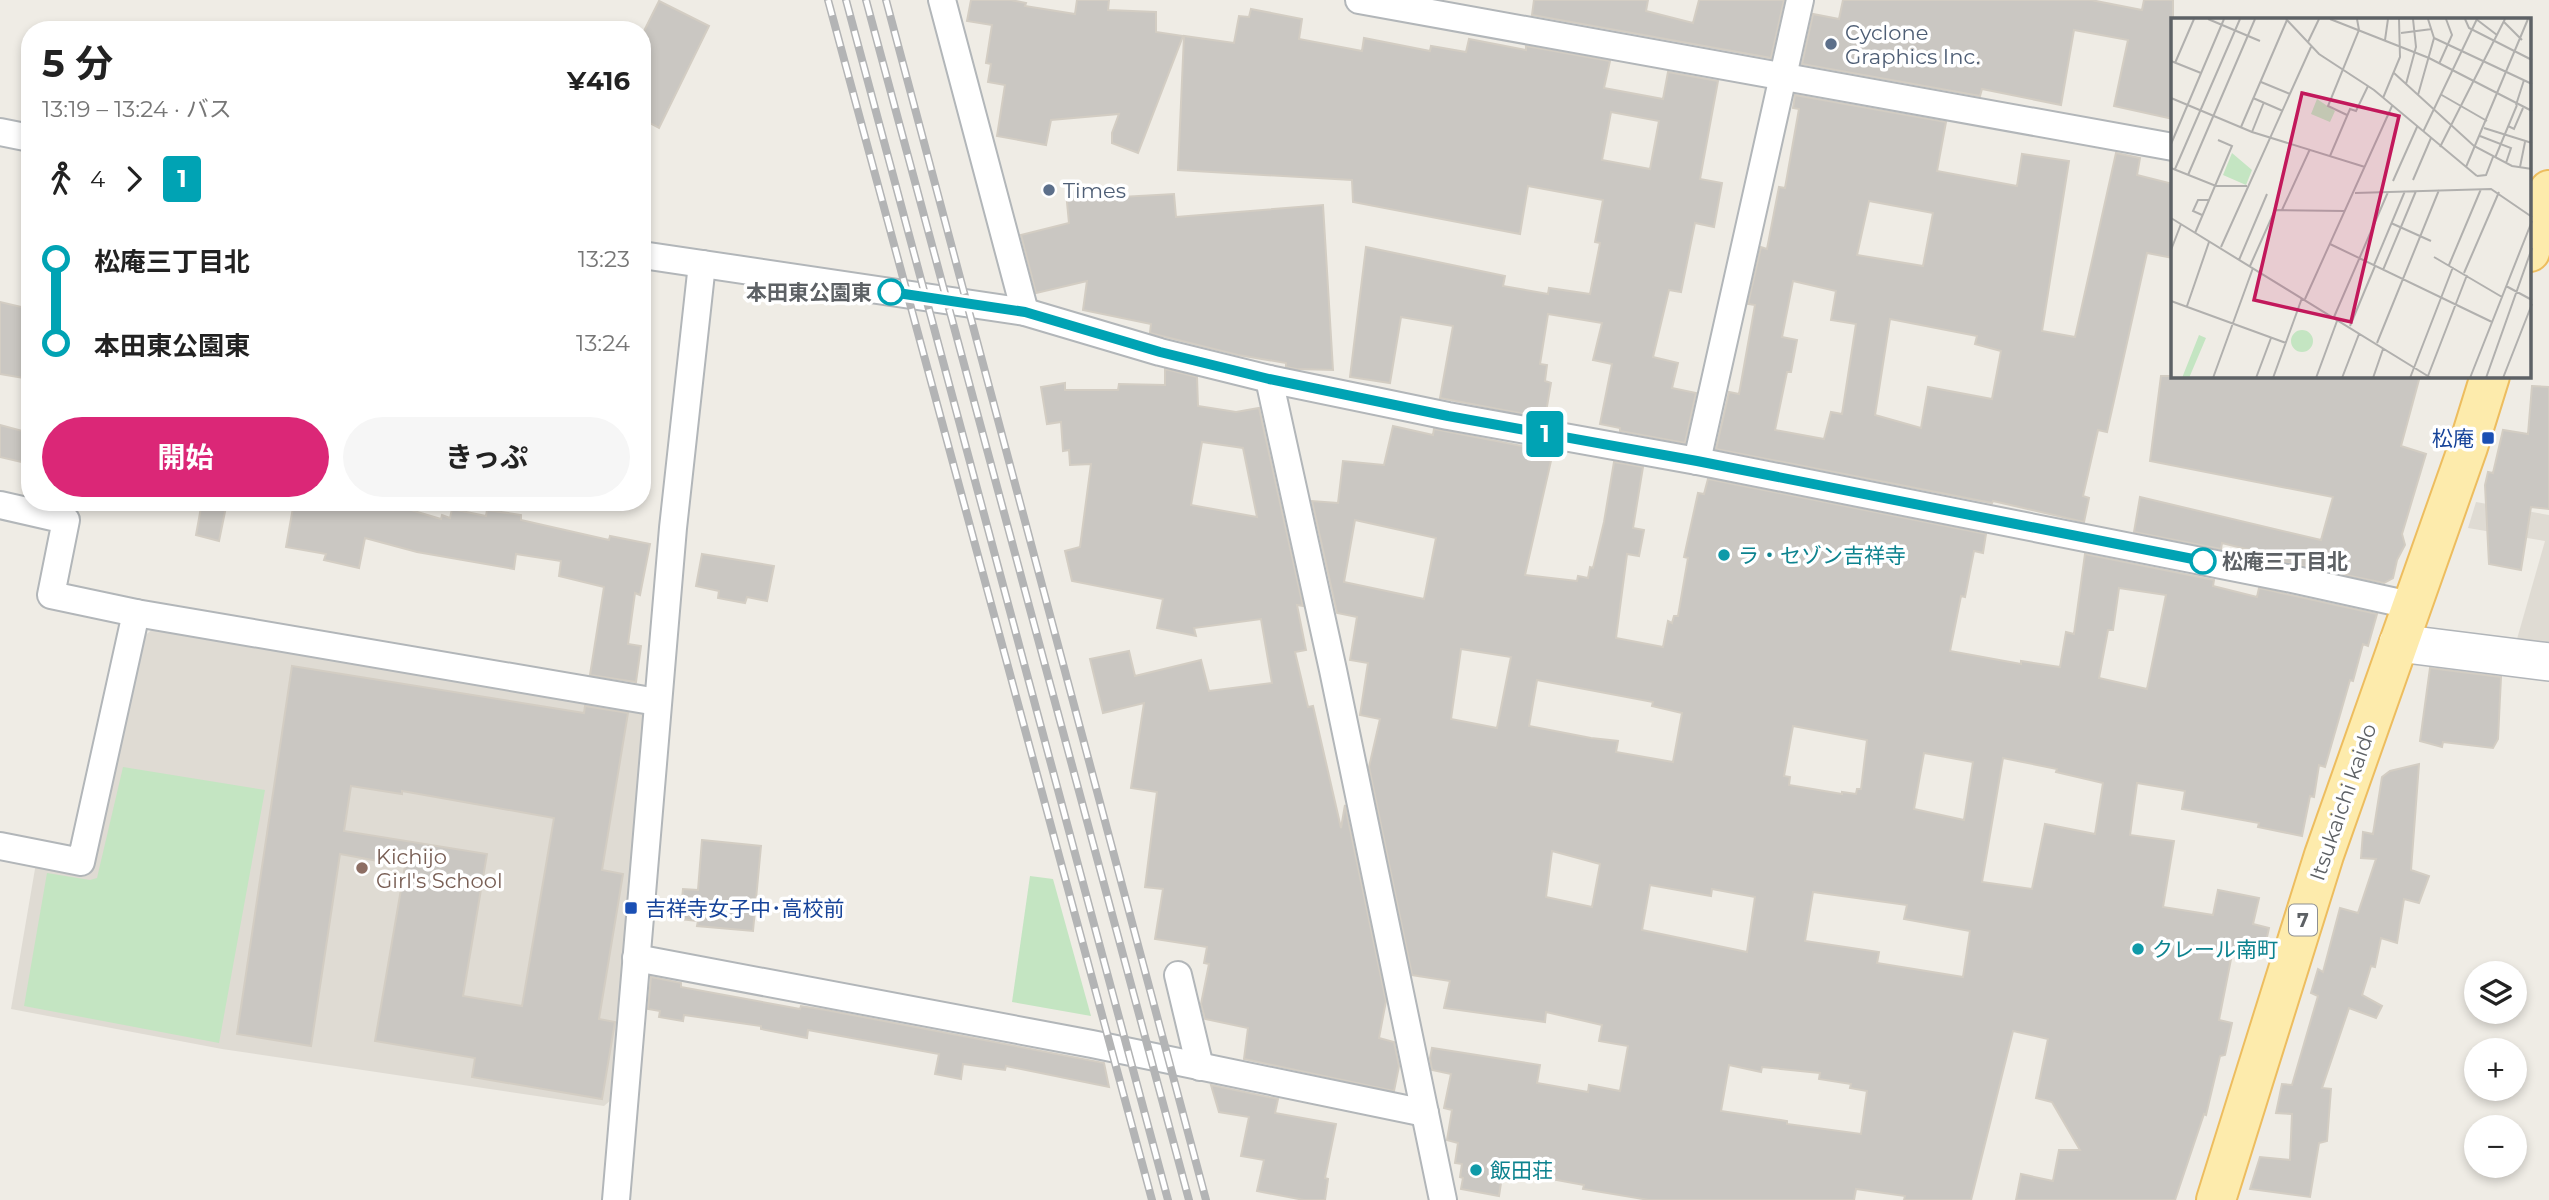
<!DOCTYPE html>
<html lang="ja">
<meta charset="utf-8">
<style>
body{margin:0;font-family:Montserrat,"Noto Sans JP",sans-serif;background:#f6f6f6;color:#222;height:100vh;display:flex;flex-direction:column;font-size:26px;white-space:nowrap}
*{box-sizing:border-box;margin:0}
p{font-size:23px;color:#767676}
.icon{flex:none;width:38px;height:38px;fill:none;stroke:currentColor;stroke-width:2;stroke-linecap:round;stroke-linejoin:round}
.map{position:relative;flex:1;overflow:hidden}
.sheet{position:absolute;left:21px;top:21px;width:630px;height:490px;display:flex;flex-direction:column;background:#fff;border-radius:28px;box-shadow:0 4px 10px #0003}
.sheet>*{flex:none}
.badge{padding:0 14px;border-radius:5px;font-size:24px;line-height:46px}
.tools{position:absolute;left:2464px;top:961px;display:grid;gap:14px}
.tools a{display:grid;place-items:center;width:63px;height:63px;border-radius:50%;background:#fff;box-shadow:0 4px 10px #0003;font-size:35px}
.map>.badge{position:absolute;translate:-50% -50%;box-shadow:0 0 0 4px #fff}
.legs{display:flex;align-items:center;gap:10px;height:77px;padding:0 21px;font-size:23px}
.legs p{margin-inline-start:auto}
.summary{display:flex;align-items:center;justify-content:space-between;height:119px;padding:0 21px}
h1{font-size:38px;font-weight:700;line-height:52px}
.button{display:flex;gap:14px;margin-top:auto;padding:14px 21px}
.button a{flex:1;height:80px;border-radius:42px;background:#db2777;color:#fff;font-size:28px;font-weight:700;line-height:80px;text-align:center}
.button a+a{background:#f6f6f6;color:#222}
ul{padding:0 21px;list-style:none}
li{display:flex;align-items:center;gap:24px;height:84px;font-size:26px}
li i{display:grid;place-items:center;width:10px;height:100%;margin:0 9px;background:currentColor}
li i::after{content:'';width:18px;height:18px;margin:-9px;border:5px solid;border-radius:50%;background:#fff}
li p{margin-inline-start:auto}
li:first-child i{background:linear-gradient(#0000 50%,currentColor 0)}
li:last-child i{background:linear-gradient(currentColor 50%,#0000 0)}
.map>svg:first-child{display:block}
.education{fill:#dfdbd3}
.green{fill:#c4e5c2}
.building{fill:#cac7c2;stroke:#d3cdc3;stroke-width:2;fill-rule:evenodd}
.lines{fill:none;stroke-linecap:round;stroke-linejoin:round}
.street-casing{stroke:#b2b6b9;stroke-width:30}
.secondary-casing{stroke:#b1b5b9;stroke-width:40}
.primary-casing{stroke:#edbd5f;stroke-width:42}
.street{stroke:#fff;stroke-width:26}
.secondary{stroke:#fff;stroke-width:37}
.primary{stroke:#fdebac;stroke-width:38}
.rail-casing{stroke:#b3b4b5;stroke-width:8}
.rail{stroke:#fff;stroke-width:5;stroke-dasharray:16;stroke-linecap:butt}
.line-1-casing{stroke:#fff;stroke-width:16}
.line-1{stroke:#00a3b4;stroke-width:10}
.service-dot{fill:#5c6f8a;stroke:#fff;stroke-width:2.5}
.stop-1-dot{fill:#fff;stroke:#00a3b4;stroke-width:3.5}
.transit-dot{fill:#1a4fb4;stroke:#fff;stroke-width:2.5}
.culture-dot{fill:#0f9aa8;stroke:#fff;stroke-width:2.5}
.education-dot{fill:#8d6e63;stroke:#fff;stroke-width:2.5}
.labels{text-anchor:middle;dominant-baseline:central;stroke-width:7;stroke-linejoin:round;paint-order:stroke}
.shield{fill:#fff;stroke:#8e9093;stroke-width:2}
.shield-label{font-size:19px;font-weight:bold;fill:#5d6165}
.service-label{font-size:21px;fill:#4e5e75;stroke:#fff;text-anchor:start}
.stop-label{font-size:21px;font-weight:bold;fill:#5d6165;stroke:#fff;text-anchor:end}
.transit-label{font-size:21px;fill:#164399;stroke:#fff;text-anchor:end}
.culture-label{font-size:21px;fill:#0d838f;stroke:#fff;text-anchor:start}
.street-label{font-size:21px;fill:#5d6165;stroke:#fff}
.education-label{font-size:21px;fill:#785e54;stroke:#fff;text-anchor:start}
.inset-road{fill:none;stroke:#b1b0ae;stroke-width:2}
.view{fill:#c2185b;fill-opacity:0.15;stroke:#c2185b;stroke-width:3.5}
.inset-edge{fill:none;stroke:#5d6165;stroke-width:3.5}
</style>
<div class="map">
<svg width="2549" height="1200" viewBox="0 0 2549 1200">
<rect width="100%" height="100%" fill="#efece5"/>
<g class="education">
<polygon points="2476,502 2549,515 2549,643 2517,639 2545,541 2468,528"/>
<polygon points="154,628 637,708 645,718 611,1100 604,1106 222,1049 11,1009 36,863 91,873 142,638"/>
</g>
<g class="green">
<polygon points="123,767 265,790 219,1043 24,1006 47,873 90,880 97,878"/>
<polygon points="1030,876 1053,879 1091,1016 1012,1002"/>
</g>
<g class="building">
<polygon points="971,0 1011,0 1026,3 1025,6 1075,14 1077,0 1109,0 1108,10 1156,12 1156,32 1183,36 1138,153 1112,143 1112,133 1119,114 1051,120 1046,145 997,136 1005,85 988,82 991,64 986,63 992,25 967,21"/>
<polygon points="1534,0 1648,0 1646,11 1693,23 1699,0 1784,0 1771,58 1532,15"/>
<polygon points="1843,0 2091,0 2142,10 2144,0 2173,0 2173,119 2114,106 2128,40 2074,30 2061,105 1982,89 1980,96 1802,64 1813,14 1839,19"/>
<polygon points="659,1 709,26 659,128 642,119 642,35"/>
<path d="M 1251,9 L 1302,19 L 1299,39 L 1362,51 L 1364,38 L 1430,51 L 1431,46 L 1466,52 L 1469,39 L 1526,50 L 1526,46 L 1610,61 L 1604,88 L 1663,99 L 1668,72 L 1718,81 L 1700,179 L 1722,183 L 1714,227 L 1695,223 L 1681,292 L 1669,290 L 1653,357 L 1678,363 L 1672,388 L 1696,393 L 1685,443 L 1620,431 L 1620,428 L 1600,424 L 1612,364 L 1593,360 L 1602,323 L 1548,314 L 1540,364 L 1547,365 L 1545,381 L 1551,383 L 1545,418 L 1440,398 L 1453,326 L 1401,317 L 1390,383 L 1350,377 L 1366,247 L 1505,276 L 1503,286 L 1548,294 L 1549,288 L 1590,294 L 1600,243 L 1595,242 L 1603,200 L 1528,186 L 1520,234 L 1353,202 L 1352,180 L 1178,170 L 1184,36 L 1234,43 L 1239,16 L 1249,17 ZM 1611,112 L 1659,121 L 1650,169 L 1602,160 Z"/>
<path d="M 1795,95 L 1946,122 L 1937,171 L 2017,186 L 2022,154 L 2069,161 L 2042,331 L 2075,337 L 2116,153 L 2140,158 L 2137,175 L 2173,184 L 2173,258 L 2147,253 L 2107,432 L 2098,430 L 2083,496 L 2089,498 L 2084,522 L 1993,501 L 1992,503 L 1716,449 L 1729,392 L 1739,394 L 1755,305 L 1748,304 L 1761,247 L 1767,249 L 1779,187 L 1785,188 L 1799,109 L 1793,108 ZM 1869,201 L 1933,213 L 1923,266 L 1857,255 ZM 1793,281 L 1836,291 L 1831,320 L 1856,324 L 1842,414 L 1831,412 L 1824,439 L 1775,430 L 1787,372 L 1791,372 L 1797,340 L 1782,337 ZM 1890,319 L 1977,336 L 1975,344 L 2001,351 L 1992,399 L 1928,387 L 1921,428 L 1875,415 Z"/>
<polygon points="1125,187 1121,197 1174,194 1176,217 1323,205 1333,370 1297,369 1286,367 1286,363 1238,355 1150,333 1151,324 1083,310 1087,281 1036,293 1021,235 1069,223 1066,192"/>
<polygon points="0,302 30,309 30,379 0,374"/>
<path d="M 1165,369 L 1197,377 L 1198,406 L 1236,412 L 1259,408 L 1303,606 L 1297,605 L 1306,650 L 1295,652 L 1308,707 L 1313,706 L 1341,828 L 1345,805 L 1386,1001 L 1379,1038 L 1394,1042 L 1399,1066 L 1394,1091 L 1244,1059 L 1248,1028 L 1205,1019 L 1201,1004 L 1209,964 L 1204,963 L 1207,947 L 1155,939 L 1163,889 L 1145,887 L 1157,792 L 1131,788 L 1144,703 L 1103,713 L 1090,659 L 1129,651 L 1135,676 L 1201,660 L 1209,691 L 1272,683 L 1261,619 L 1194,628 L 1196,636 L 1157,628 L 1163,599 L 1072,581 L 1065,551 L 1080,547 L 1091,464 L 1070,465 L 1069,450 L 1063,451 L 1061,422 L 1047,424 L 1041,387 L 1065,383 L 1065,390 L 1118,390 L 1119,384 L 1165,385 ZM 1202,442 L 1243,448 L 1257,517 L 1191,505 Z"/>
<polygon points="2161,376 2420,376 2401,446 2426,454 2402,534 2405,545 2397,560 2393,578 2384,583 2265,558 2266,554 2222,543 2221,549 2134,532 2140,497 2321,540 2333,497 2150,461"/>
<polygon points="2532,386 2549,387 2549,509 2531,507 2521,570 2489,564 2485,485 2488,472 2493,473 2503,430 2528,434"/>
<polygon points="0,425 30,433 30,464 0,457"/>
<path d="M 1393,426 L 1433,435 L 1434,429 L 1553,452 L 1525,575 L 1577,581 L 1578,576 L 1588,578 L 1590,567 L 1593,568 L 1604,522 L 1614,462 L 1643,467 L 1633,528 L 1644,530 L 1639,556 L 1627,554 L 1616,638 L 1663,647 L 1668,621 L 1672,623 L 1674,616 L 1678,616 L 1688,558 L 1684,557 L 1698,493 L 1704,494 L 1708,479 L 1986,534 L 1983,553 L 1974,551 L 1965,597 L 1961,596 L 1950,651 L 2021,664 L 2021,661 L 2060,667 L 2066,632 L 2074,634 L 2085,554 L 2214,580 L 2213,586 L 2257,597 L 2259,588 L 2377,614 L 2368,646 L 2363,644 L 2353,681 L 2350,680 L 2325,767 L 2319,765 L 2314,797 L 2310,796 L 2302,836 L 2258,827 L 2259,823 L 2182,809 L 2185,791 L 2137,783 L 2130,835 L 2174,841 L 2163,907 L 2213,915 L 2218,890 L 2259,898 L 2253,924 L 2269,928 L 2263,955 L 2233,949 L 2219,1020 L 2232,1023 L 2225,1055 L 2220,1056 L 2206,1115 L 2204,1114 L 2175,1200 L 2016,1200 L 2021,1174 L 2053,1181 L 2059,1150 L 2080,1150 L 2052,1102 L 2036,1098 L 2048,1039 L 2013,1031 L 1971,1200 L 1904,1200 L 1905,1196 L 1856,1189 L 1854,1200 L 1649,1200 L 1583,1189 L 1584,1185 L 1503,1170 L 1499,1196 L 1461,1189 L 1463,1178 L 1460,1177 L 1462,1164 L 1455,1163 L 1458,1143 L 1447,1140 L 1452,1110 L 1444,1108 L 1451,1074 L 1432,1070 L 1430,1058 L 1432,1048 L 1540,1065 L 1537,1083 L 1588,1092 L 1589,1085 L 1620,1091 L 1628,1046 L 1599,1041 L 1602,1025 L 1546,1012 L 1545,1022 L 1444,1008 L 1450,981 L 1412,975 L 1369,767 L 1380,719 L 1360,715 L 1368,663 L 1350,660 L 1357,617 L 1337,613 L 1312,501 L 1338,503 L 1343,461 L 1384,465 ZM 1355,520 L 1436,538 L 1424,599 L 1344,582 ZM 2119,588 L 2166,595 L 2147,689 L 2099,678 L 2108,630 L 2113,630 ZM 1461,649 L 1511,657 L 1497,728 L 1451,719 ZM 1537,680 L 1653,702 L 1652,706 L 1682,713 L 1673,762 L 1616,752 L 1618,741 L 1591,738 L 1529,726 ZM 1793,726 L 1867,740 L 1861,789 L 1857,789 L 1856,794 L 1842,792 L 1842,794 L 1789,785 L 1790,777 L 1784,776 ZM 1924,753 L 1973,762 L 1964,820 L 1914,809 ZM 2003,758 L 2057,769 L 2056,772 L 2103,783 L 2095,834 L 2045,824 L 2032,889 L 1982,882 ZM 1552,851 L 1600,864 L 1592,907 L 1546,897 ZM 1650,885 L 1711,896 L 1712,889 L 1755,897 L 1747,952 L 1642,930 ZM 1813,892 L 1907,905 L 1904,919 L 1970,931 L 1963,977 L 1877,963 L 1879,952 L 1805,941 ZM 1729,1065 L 1761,1072 L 1762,1067 L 1820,1073 L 1819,1079 L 1851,1084 L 1850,1088 L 1867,1091 L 1861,1134 L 1787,1124 L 1787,1121 L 1721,1111 Z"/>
<polygon points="202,502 227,502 219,541 196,535"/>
<polygon points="294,502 343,502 393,510 394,505 441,519 442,515 450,518 452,509 486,516 487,510 521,515 521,520 609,540 610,536 650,544 640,595 635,593 628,644 641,646 636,682 590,675 604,587 559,576 561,561 516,554 514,569 417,552 365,538 359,568 324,560 326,554 286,547"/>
<polygon points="702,554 774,566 767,601 747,597 745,603 718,598 719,591 696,586"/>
<path d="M 292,666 L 584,713 L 585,706 L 628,713 L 602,870 L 623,874 L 599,1019 L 615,1022 L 602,1099 L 472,1077 L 475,1058 L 375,1041 L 405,866 L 340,854 L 311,1046 L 237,1034 ZM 351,786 L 402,794 L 402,791 L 554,818 L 522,1006 L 463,996 L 487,854 L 344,831 Z"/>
<polygon points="2430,668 2501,677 2498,739 2493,748 2443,742 2442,747 2420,741"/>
<polygon points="2419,764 2411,870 2429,876 2419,903 2404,899 2397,943 2381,938 2375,967 2371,966 2362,995 2382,1006 2376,1018 2349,1008 2322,1088 2331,1089 2327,1141 2319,1143 2310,1197 2250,1189 2260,1157 2290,1160 2292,1114 2276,1113 2282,1084 2292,1085 2318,996 2311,993 2318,969 2323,972 2340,908 2358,913 2376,859 2361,858 2363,832 2373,834 2382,777 2390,771"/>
<polygon points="702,840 761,846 753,931 697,926 698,921 680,919 683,889 698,890"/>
<polygon points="651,977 681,983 681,987 800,1009 801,1006 826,1010 1104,1063 1109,1087 1006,1066 1005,1070 963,1064 961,1079 935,1074 939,1054 808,1030 807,1038 761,1029 761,1026 684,1015 683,1021 659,1017 660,1011 648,1009"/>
<polygon points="1211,1085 1278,1099 1275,1113 1336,1124 1325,1178 1328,1179 1325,1200 1304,1200 1257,1191 1264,1160 1241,1156 1249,1117 1219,1112"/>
</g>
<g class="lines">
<defs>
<g id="street">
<polyline points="942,0 1025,312"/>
<polyline points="1359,0 2173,147"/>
<polyline points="0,132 30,138"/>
<polyline points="642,255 1025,312 1160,352 1269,379 1448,416 1697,461 2292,579 2410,605"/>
<polyline points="1269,379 1333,670 1443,1200"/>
<polyline points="1697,461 1800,0"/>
<polyline points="0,505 66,520 51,595 136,613 657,702"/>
<polyline points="0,846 81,862 136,613"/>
<polyline points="636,958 1092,1044 1425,1113"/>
<polyline points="1178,975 1200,1067"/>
<polyline points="616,1200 673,528 702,264"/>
</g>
<polyline id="secondary" points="2398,643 2549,662"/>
<g id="primary">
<polyline points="2530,252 2549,190"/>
<polyline points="2216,1200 2324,855 2468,447 2490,376"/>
</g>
</defs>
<use href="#street" class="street-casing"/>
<use href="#secondary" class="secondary-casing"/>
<use href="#primary" class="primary-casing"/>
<use href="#street" class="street"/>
<use href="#secondary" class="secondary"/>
<use href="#primary" class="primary"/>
<defs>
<g id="rail">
<polyline points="828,0 1152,1200"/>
<polyline points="846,0 1168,1200"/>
<polyline points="866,0 1189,1200"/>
<polyline points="886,0 1206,1200"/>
</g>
</defs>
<use href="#rail" class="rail-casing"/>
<use href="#rail" class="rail"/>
</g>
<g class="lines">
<defs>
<polyline id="line-1" points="891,292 1025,312 1160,352 1269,379 1448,416 1697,461 2203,561"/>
</defs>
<use href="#line-1" class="line-1-casing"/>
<use href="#line-1" class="line-1"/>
</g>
<g class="service-dot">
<circle cx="1831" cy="44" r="7"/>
<circle cx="1049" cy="190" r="7"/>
</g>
<g class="stop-1-dot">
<circle cx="891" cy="292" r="12"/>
<circle cx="2203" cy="561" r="12"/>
</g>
<g class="transit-dot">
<rect x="2481" y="431" width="14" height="14" rx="3.5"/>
<rect x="624" y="901" width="14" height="14" rx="3.5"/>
</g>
<g class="culture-dot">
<circle cx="1724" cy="555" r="7"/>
<circle cx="2138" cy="949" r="7"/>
<circle cx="1476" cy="1170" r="7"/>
</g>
<circle class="education-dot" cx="362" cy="868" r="7"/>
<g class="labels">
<rect class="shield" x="2289" y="904.5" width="28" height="31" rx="5"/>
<g class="shield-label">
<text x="2303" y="920">7</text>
</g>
<g class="service-label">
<text x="1845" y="32">Cyclone<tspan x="1845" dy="24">Graphics Inc.</tspan></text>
<text x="1063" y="190">Times</text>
</g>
<g class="stop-label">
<text x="872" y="292">本田東公園東</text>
<text x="2222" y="561" text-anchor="start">松庵三丁目北</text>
</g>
<g class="transit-label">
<text x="2474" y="438">松庵</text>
<text x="645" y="908" text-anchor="start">吉祥寺女子中･高校前</text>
</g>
<g class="culture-label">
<text x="1738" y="555">ラ・セゾン吉祥寺</text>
<text x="2152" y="949">クレール南町</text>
<text x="1490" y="1170">飯田荘</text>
</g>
<g class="street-label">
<text transform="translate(2343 802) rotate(-71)">Itsukaichi kaido</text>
</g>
<g class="education-label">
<text x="376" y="856">Kichijo<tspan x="376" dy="24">Girl's School</tspan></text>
</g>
</g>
<g transform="translate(2171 18)">
<rect width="360" height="360" fill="#efece5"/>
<path d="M 146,81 L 164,93 L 159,104 L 140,96 ZM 61,135 L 81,152 L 75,167 L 52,157 ZM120 323a11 11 0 1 1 22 0a11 11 0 1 1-22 0ZM 28,317 L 35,320 L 18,360 L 11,360 Z" fill="#c4e5c2"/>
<path class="inset-road" d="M 37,1 L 89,23M 115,1 L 148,36 L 203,72 L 306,158M 159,1 L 258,40 L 361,93M 294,1 L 298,10 L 361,42M 305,1 L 326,17M 333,4 L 351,22M 230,15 L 261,11M 263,20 L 361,66M 214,22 L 217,1M 137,24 L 148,1M 0,43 L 30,55M 4,45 L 23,1M 268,46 L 281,17 L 275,1M 223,55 L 303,128 L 341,148 L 361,151M 90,64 L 119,76M 235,66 L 245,29 L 242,1M 269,76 L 316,103M 247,77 L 263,20 L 257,1M 0,80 L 81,114 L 194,149M 82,80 L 112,93M 212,80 L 229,39 L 228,1M 345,87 L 353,62M 176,97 L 157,88 L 188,12 L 186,1M 337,108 L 343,111 L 352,90M 70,109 L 116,2M 313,110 L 361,125M 81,114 L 93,84M 252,114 L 306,1M 309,118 L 340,130 L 335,145M 0,126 L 53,1M 269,129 L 334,1M 159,138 L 179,91 L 185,93 L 197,68M 324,140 L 346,87M 295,149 L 357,1M 349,149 L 354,124M 0,150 L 45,168 L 76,168M 4,151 L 69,1M 17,157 L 84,1M 306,158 L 315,157 L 322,139M 242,162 L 260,120M 222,163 L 246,109M 184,175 L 320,171 L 361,199M 111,192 L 139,131M 31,197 L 22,193 L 27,182 L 38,182M 0,200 L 260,360M 220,205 L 260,223M 24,215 L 61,128 L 47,122M 159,226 L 321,304M 50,229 L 140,29M 0,232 L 10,206M 263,239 L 331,279M 68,242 L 96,176M 203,247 L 234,173M 278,247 L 310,171M 79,248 L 104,192 L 173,193M 212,252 L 245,173M 293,255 L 328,174M 335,268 L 361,282M 134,281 L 221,88M 0,283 L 115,325M 16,288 L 38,224M 163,299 L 217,174M 179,308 L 204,248M 206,325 L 268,172M 257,358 L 296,257M 42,360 L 82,250M 85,360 L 100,320M 102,360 L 131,280M 145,360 L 166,303M 171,360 L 188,316M 202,360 L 212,331M 239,360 L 282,249M 299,360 L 361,203M 315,360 L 361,230M 332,360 L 361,286"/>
<path class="view" d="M 131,75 L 228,98 L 180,304 L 83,282 Z"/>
<rect width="360" height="360" class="inset-edge"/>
</g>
</svg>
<div class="tools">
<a><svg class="icon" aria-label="layers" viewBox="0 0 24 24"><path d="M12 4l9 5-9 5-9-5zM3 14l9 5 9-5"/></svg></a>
<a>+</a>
<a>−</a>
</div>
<b class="badge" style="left:1545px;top:434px;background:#00a3b4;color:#fff">1</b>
<section class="sheet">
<div class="summary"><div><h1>5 分</h1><p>13:19 – 13:24 · バス</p></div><b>¥416</b></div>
<div class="legs"><svg class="icon" aria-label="walk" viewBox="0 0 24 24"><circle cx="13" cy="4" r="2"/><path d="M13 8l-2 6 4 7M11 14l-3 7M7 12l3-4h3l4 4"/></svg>4<svg class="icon" aria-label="forward" viewBox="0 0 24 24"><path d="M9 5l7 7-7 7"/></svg><b class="badge" style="background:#00a3b4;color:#fff">1</b></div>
<ul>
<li><i style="color:#00a3b4"></i><b>松庵三丁目北</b><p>13:23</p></li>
<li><i style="color:#00a3b4"></i><b>本田東公園東</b><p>13:24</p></li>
</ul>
<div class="button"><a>開始</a><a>きっぷ</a></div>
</section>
</div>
